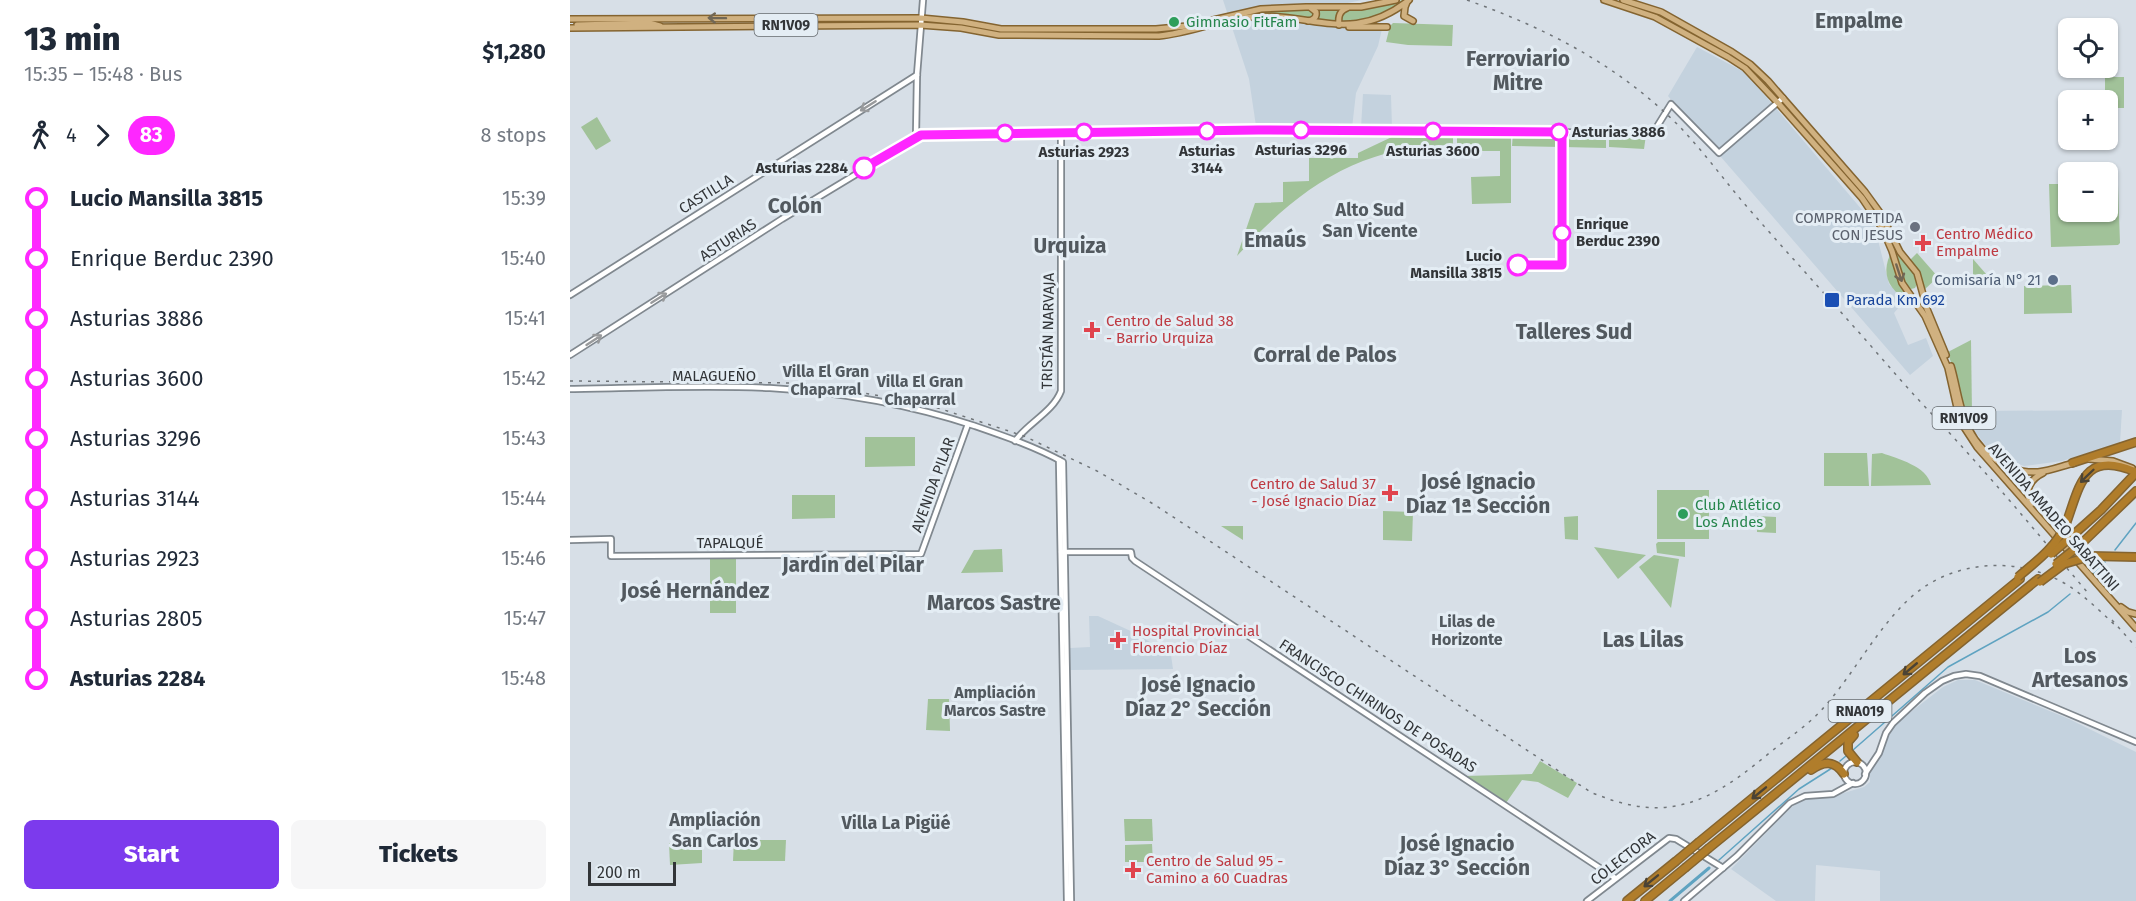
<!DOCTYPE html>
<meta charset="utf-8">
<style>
body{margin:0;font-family:"Fira Sans",sans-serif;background:#f6f6f7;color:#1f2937;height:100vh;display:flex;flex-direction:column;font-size:22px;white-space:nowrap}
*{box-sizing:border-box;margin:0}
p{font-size:20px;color:#747a83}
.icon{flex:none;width:33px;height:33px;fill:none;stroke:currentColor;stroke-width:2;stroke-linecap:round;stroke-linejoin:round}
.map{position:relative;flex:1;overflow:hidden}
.drawer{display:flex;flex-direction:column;background:#fff;width:570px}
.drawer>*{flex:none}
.badge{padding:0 12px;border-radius:20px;font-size:21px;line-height:39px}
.tools{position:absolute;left:1488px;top:18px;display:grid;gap:12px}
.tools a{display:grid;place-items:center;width:60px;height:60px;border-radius:9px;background:#fff;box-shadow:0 2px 4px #0004;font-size:30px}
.scale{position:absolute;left:18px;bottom:15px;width:88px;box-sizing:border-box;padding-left:6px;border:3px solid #323538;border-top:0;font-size:16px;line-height:21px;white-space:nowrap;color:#323538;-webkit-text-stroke:4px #e4edf4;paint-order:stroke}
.map>.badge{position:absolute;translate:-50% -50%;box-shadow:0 0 0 3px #fff}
.legs{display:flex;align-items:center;gap:9px;height:66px;padding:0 24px;font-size:20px}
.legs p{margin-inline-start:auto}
.summary{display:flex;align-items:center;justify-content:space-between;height:102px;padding:0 24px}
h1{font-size:33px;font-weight:800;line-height:45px}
.action{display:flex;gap:12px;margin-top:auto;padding:12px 24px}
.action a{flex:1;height:69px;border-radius:9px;background:#7c3aed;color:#fff;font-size:24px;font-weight:800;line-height:69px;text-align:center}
.action a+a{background:#f6f6f7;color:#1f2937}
ul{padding:0 24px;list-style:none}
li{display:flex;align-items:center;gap:21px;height:60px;font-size:22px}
li i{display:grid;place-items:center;width:9px;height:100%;margin:0 8px;background:currentColor}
li i::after{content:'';width:15px;height:15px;margin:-8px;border:4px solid;border-radius:50%;background:#fff}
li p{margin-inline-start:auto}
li:first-child i{background:linear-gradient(#0000 50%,currentColor 0)}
li:last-child i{background:linear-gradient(currentColor 50%,#0000 0)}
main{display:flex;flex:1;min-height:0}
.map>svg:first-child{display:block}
.built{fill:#c4d2de}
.green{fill:#a1c299}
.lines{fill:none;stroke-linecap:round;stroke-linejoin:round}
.stream{stroke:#5fa3c1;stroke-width:1.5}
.canal{stroke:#5fa3c1;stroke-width:3}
.secondary-casing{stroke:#80888f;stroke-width:8}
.primary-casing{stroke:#846430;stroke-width:8}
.highway-casing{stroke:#846430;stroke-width:10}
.secondary{stroke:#fff;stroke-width:4.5}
.primary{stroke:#d0b180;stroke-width:5}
.highway{stroke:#b07d2b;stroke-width:7}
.rail{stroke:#707579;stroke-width:1.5;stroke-dasharray:3 6;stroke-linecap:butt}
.highway-bridge-casing{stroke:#846430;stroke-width:10;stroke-linecap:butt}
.highway-bridge{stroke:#b07d2b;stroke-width:7}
.oneway{stroke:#716755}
.oneway2{stroke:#989a9c}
.oneway3{stroke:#4b4335}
.line-1-casing{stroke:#fff;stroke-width:14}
.line-1{stroke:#fe27ff;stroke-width:9}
.leisure-dot{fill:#2e9e5b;stroke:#e4edf4;stroke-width:2}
.stop-1-dot{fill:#fff;stroke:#fe27ff;stroke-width:3}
.worship-dot{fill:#6b7280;stroke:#e4edf4;stroke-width:2}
.health-dot{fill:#e0444e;stroke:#e4edf4;stroke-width:2}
.service-dot{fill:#5c6f8a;stroke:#e4edf4;stroke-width:2}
.transit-dot{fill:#1a4fb4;stroke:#e4edf4;stroke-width:2}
.labels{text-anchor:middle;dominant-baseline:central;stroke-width:6;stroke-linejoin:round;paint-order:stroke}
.shield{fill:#e4edf4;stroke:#676c70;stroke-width:1.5}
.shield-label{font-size:14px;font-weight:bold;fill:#323538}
.leisure-label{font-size:15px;fill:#27864d;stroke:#e4edf4;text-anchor:start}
.stop-label{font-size:15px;font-weight:bold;fill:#323538;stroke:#e4edf4}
.street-label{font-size:15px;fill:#323538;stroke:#e4edf4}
.worship-label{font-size:15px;fill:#5b616d;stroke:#e4edf4;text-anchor:end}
.health-label{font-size:15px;fill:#be3a42;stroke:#e4edf4;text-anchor:start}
.service-label{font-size:15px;fill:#4e5e75;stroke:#e4edf4;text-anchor:end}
.transit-label{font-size:15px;fill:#164399;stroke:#e4edf4;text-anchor:start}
.neighbourhood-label{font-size:16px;font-weight:bold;fill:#52595f;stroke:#e4edf4}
.quarter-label{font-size:18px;font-weight:bold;fill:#52595f;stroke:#e4edf4}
.district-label{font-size:21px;font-weight:bold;fill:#52595f;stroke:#e4edf4}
</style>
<main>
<section class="drawer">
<div class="summary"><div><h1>13 min</h1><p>15:35 – 15:48 · Bus</p></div><b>$1,280</b></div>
<div class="legs"><svg class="icon" aria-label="walk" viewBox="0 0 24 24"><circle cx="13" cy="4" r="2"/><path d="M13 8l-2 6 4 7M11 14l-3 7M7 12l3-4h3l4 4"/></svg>4<svg class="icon" aria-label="forward" viewBox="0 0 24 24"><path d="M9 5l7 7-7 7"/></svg><b class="badge" style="background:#fe27ff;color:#fff">83</b><p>8 stops</p></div>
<ul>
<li><i style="color:#fe27ff"></i><b>Lucio Mansilla 3815</b><p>15:39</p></li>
<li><i style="color:#fe27ff"></i><span>Enrique Berduc 2390</span><p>15:40</p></li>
<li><i style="color:#fe27ff"></i><span>Asturias 3886</span><p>15:41</p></li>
<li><i style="color:#fe27ff"></i><span>Asturias 3600</span><p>15:42</p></li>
<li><i style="color:#fe27ff"></i><span>Asturias 3296</span><p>15:43</p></li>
<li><i style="color:#fe27ff"></i><span>Asturias 3144</span><p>15:44</p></li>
<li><i style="color:#fe27ff"></i><span>Asturias 2923</span><p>15:46</p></li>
<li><i style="color:#fe27ff"></i><span>Asturias 2805</span><p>15:47</p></li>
<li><i style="color:#fe27ff"></i><b>Asturias 2284</b><p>15:48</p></li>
</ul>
<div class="action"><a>Start</a><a>Tickets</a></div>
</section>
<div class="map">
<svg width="1566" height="901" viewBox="0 0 1566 901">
<rect width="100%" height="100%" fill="#d7dfe7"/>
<g class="built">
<polygon points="653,0 792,0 773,4 776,30 812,29 808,46 786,93 782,128 686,126 679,79"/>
<polygon points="1127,47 1176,73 1304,224 1319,284 1334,301 1324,313 1338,345 1356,338 1363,356 1340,375 1098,96"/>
<polygon points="793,94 821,95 822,128 791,128"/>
<polygon points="1552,410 1550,443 1492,461 1454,466 1422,453 1405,432 1409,411"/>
<polygon points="519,616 528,616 565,633 601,655 603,669 500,670 500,648 520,647"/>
<polygon points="1388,680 1405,680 1499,719 1566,752 1566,901 1310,901 1310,871 1246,865 1245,901 1206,901 1161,869 1221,808 1234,798 1243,797 1257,798 1294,787 1300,782 1300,768 1309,757 1324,725 1373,687"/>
</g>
<g class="green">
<path d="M 832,0 L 835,0 C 815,15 798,22 773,21 L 771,18 L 773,12 L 776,11 L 809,7 Z"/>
<polygon points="739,8 744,12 743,17 739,18 667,17 698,11"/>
<polygon points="747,9 770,10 769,22 746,20"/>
<polygon points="823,23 883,25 882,46 838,45 816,42 820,26"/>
<polygon points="1535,77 1554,77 1554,108 1538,108 1538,100 1535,100"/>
<polygon points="27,117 41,141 26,150 11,127"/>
<polygon points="887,132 941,132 941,203 902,204 901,177 930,176 930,151 887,151"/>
<polygon points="943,133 991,133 991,147 942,146"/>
<polygon points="994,133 1036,133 1036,148 994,147"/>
<path d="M 883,134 L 883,145 C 789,145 728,189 667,256 L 685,203 L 713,202 L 713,182 L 739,181 L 739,158 L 788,158 L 788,153 L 826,135 Z"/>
<polygon points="1076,135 1074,149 1039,147 1039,136"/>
<polygon points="1479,184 1498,184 1498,212 1538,212 1538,185 1548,185 1550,243 1548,245 1481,247"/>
<polygon points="1347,253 1368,277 1354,290 1339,261"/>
<path d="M 1320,255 L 1335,293 L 1326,292 C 1315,281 1314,268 1320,255 Z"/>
<polygon points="1327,255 1328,255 1342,270 1347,284 1345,288 1341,289 1333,280"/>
<polygon points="1403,259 1423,282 1403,282"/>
<polygon points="1501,285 1502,313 1454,314 1454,286"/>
<polygon points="1401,340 1402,414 1396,417 1378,352"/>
<polygon points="295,437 345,437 345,466 295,467"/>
<polygon points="1254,453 1297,453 1299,486 1254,486"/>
<path d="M 1312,453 C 1328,459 1357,466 1361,485 L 1301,486 L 1302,454 Z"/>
<rect x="1087" y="490" width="52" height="49"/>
<polygon points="222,495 265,495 265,518 222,519"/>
<polygon points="813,511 843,512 842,541 813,540"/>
<polygon points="1008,516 1008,540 995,539 994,517"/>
<polygon points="1187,516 1206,517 1206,533 1187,532"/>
<polygon points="651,526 673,526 673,540"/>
<polygon points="1088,542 1115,542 1115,557 1087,553 1086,544"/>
<polygon points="1024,547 1076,555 1048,579"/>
<polygon points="432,549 433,572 391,573 404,550"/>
<rect x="140" y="555" width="26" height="58"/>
<polygon points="1084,555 1109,559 1101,608 1069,567"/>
<polygon points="358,699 379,699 380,731 356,730"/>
<polygon points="970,761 1007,783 998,798 968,782 952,780 936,803 896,776 962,774"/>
<polygon points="554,819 582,819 583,841 555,841"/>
<polygon points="164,840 216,840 215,861 163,861"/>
<polygon points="99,843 132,843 132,863 100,865"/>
<polygon points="582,844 583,862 555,862 555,845"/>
</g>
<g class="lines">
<g class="stream">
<polyline points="1545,550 1566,523"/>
<polyline points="1523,574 1535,562"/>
<polyline points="1283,750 1378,667 1478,612 1500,594"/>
<polyline points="1270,761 1276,756"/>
<polyline points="1149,860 1229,789 1262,768"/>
</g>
<polyline class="canal" points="1100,901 1139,868"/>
<defs>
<g id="secondary">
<polyline points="346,136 347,75 353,0"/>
<polyline points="0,295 347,75"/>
<polyline points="0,355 212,219 351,135 692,130 1083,133 1101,104 1149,153 1213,98"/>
<path d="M 0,389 C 66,388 134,385 200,388 C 270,392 338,404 405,426 C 434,436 466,447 493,462 L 501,901"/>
<path d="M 445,441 C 458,423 483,412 491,391 L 491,132"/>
<polyline points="489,460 497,901"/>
<polyline points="0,540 41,539 41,556 351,554 398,424"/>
<polyline points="491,552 561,552 562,558 565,561 1045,878"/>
<circle cx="1285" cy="773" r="11"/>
<polyline points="1295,774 1309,753 1316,733 1323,723 1355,693 1372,681 1384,676 1396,674 1410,676 1566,742"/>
<polyline points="1017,901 1099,838 1106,839 1153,868"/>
<polyline points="1114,901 1167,856 1220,803 1235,796 1263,794 1283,783"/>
</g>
<g id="primary">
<polyline points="1034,0 1085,17 1158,57 1175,68 1208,103 1292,198 1312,228 1322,251 1332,283 1355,316 1378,368 1390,421 1407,447 1566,628"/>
<polyline points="1053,0 1091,12 1162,52 1180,64 1198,81 1295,192 1311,214 1330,252 1347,273 1357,309 1376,355"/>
<polyline points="837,2 835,7 834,16 843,21"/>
<polyline points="0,19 351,18 393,22 431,29 586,29 617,26 691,9 736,7 791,7 826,0"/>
<path d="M 738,21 C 743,20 747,18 746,12 L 741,8"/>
<polyline points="7,25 79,23 90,26"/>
<path d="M 769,25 C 768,17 769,11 777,8"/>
<polyline points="779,27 817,27"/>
<path d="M 0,28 L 350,25 L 391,28 L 429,35 L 589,36 C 620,33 649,20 680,17 C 741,11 781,46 839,0"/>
<path d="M 1381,366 C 1386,383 1388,400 1394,417 C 1404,448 1433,474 1468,472 C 1480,471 1492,466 1504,463"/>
<polyline points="1519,459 1543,461 1562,468"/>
<path d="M 1461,504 C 1454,491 1460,479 1473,473"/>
<polyline points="1551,607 1558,612 1566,614"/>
</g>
<g id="highway">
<polyline points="1502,463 1566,442"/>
<path d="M 1496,524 C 1510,485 1514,449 1566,472"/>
<polyline points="1502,536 1531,510 1566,473"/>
<polyline points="1510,545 1566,491"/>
<polyline points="1521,556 1566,557"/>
<polyline points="1284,735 1278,742 1278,751 1287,762"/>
<path d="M 1241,770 C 1254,761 1264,760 1274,774"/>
<polyline points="1129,842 1450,579"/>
<polyline points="1139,848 1468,579"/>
<polyline points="1057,901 1105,862"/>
<polyline points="1075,901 1115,868"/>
</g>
</defs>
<use href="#secondary" class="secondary-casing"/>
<use href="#primary" class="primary-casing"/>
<use href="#highway" class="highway-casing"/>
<use href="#secondary" class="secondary"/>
<use href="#primary" class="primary"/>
<use href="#highway" class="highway"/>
<g class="rail">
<path d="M 897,0 C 978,29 1048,65 1109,126 C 1136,154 1159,187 1185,216 C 1230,267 1276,317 1321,369 C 1344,396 1370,422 1394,449 C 1437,496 1477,545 1518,593"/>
<path d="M 0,381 L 230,383 L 318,397 L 368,408 L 454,436 L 529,472 L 585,505 L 1022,793 C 1032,796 1042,801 1052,803 C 1116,820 1157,788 1203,750 C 1221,736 1241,723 1255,706 C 1285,672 1306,630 1339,599 C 1382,559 1450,555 1499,586 C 1516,597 1532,613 1547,627"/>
<polyline points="1542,620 1566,647"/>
</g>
<defs>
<g id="highway-bridge">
<polyline points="1481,554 1502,536"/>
<polyline points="1486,564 1510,545"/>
<path d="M 1448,577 C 1468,560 1485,548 1496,524"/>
<polyline points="1470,582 1494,564 1521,556"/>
<polyline points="1105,862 1129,842"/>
<polyline points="1115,868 1139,848"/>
</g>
</defs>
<use href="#highway-bridge" class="highway-bridge-casing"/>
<use href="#highway-bridge" class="highway-bridge"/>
</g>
<defs><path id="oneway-shaft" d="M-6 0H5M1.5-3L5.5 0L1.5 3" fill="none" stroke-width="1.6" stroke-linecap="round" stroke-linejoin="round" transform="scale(1.5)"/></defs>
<g class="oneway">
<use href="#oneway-shaft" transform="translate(147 18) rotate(-179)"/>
<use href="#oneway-shaft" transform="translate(1329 273) rotate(72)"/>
</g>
<g class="oneway2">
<use href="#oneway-shaft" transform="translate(298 106) rotate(148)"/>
<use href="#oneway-shaft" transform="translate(89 298) rotate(-32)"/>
<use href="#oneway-shaft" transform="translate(24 340) rotate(-33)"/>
</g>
<g class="oneway3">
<use href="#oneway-shaft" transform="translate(1517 476) rotate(136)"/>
<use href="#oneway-shaft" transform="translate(1340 669) rotate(140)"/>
<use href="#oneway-shaft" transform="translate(1189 793) rotate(141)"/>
<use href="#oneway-shaft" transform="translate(1081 881) rotate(141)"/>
</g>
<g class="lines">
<defs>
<polyline id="line-1" points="294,168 351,135 688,130 992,132 992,265 948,265"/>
</defs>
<use href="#line-1" class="line-1-casing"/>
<use href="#line-1" class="line-1"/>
</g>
<g class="leisure-dot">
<circle cx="604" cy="22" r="6"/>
<circle cx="1113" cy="514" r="6"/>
</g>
<g class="stop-1-dot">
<circle cx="731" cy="130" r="8"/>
<circle cx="637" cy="131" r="8"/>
<circle cx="863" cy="131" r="8"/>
<circle cx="514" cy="132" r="8"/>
<circle cx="989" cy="132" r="8"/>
<circle cx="435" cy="133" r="8"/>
<circle cx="294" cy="168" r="10"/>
<circle cx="992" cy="233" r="8"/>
<circle cx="948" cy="265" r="10"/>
</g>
<circle class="worship-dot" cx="1345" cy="227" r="6"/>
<g class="health-dot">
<path d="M1350 234h6v6h6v6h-6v6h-6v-6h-6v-6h6z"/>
<path d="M519 321h6v6h6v6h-6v6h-6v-6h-6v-6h6z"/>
<path d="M817 484h6v6h6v6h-6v6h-6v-6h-6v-6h6z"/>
<path d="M545 631h6v6h6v6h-6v6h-6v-6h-6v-6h6z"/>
<path d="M560 861h6v6h6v6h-6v6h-6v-6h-6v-6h6z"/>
</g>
<circle class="service-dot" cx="1483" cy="280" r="6"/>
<rect class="transit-dot" x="1254" y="292" width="16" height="16" rx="3"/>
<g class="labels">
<g class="shield">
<rect x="184.5" y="14" width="63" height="22" rx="4.5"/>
<rect x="1362.5" y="407" width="63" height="22" rx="4.5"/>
<rect x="1258.5" y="700" width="63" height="22" rx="4.5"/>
</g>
<g class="shield-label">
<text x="216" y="25">RN1V09</text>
<text x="1394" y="418">RN1V09</text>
<text x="1290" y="711">RNA019</text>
</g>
<g class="leisure-label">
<text x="616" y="22">Gimnasio FitFam</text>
<text x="1125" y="505">Club Atlético<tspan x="1125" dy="17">Los Andes</tspan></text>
</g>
<g class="stop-label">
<text x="1002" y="132" text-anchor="start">Asturias 3886</text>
<text x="731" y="150">Asturias 3296</text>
<text x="637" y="151">Asturias<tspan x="637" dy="17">3144</tspan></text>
<text x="863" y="151">Asturias 3600</text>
<text x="514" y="152">Asturias 2923</text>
<text x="278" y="168" text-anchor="end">Asturias 2284</text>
<text x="1006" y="224" text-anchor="start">Enrique<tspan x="1006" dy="17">Berduc 2390</tspan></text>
<text x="932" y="256" text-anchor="end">Lucio<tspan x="932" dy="17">Mansilla 3815</tspan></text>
</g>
<g class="street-label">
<text transform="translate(136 194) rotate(-32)">CASTILLA</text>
<text transform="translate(158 240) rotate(-33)">ASTURIAS</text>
<text transform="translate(478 331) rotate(-89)">TRISTÁN NARVAJA</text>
<text x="144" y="376">MALAGUEÑO</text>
<text transform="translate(363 485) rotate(-70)">AVENIDA PILAR</text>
<text transform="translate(1484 517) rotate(49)">AVENIDA AMADEO SABATTINI</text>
<text x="160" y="543">TAPALQUÉ</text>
<text transform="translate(808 706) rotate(33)">FRANCISCO CHIRINOS DE POSADAS</text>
<text transform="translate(1053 858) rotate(-38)">COLECTORA</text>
</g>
<g class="worship-label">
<text x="1333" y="218">COMPROMETIDA<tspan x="1333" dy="17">CON JESUS</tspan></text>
</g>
<g class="health-label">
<text x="1366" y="234">Centro Médico<tspan x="1366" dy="17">Empalme</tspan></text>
<text x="536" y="321">Centro de Salud 38<tspan x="536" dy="17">- Barrio Urquiza</tspan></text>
<text x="806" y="484" text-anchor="end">Centro de Salud 37<tspan x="806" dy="17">- José Ignacio Díaz</tspan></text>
<text x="562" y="631">Hospital Provincial<tspan x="562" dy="17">Florencio Díaz</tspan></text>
<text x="576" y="861">Centro de Salud 95 -<tspan x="576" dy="17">Camino a 60 Cuadras</tspan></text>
</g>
<g class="service-label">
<text x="1471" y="280">Comisaría N° 21</text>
</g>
<g class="transit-label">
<text x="1276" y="300">Parada Km 692</text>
</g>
<g class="neighbourhood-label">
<text x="256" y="371">Villa El Gran<tspan x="256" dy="18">Chaparral</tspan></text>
<text x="350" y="381">Villa El Gran<tspan x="350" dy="18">Chaparral</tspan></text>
<text x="897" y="621">Lilas de<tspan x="897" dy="18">Horizonte</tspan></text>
<text x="425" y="692">Ampliación<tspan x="425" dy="18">Marcos Sastre</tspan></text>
</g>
<g class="quarter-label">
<text x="800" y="210">Alto Sud<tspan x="800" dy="21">San Vicente</tspan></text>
<text x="145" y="820">Ampliación<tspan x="145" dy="21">San Carlos</tspan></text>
<text x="326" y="823">Villa La Pigüé</text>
</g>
<g class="district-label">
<text x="1289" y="21">Empalme</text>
<text x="948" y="59">Ferroviario<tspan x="948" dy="24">Mitre</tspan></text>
<text x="225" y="206">Colón</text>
<text x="705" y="240">Emaús</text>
<text x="500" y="246">Urquiza</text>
<text x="1004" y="332">Talleres Sud</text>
<text x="755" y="355">Corral de Palos</text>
<text x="908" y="482">José Ignacio<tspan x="908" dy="24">Díaz 1ª Sección</tspan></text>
<text x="283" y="565">Jardín del Pilar</text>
<text x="125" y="591">José Hernández</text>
<text x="424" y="603">Marcos Sastre</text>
<text x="1073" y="640">Las Lilas</text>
<text x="1510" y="656">Los<tspan x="1510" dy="24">Artesanos</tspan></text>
<text x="628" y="685">José Ignacio<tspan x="628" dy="24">Díaz 2° Sección</tspan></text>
<text x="887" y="844">José Ignacio<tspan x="887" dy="24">Díaz 3° Sección</tspan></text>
</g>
</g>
</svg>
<div class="tools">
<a><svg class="icon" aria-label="locate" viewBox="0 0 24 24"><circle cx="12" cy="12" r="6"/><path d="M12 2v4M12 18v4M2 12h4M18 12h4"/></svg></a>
<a>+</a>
<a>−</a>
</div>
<div class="scale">200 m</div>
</div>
</main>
